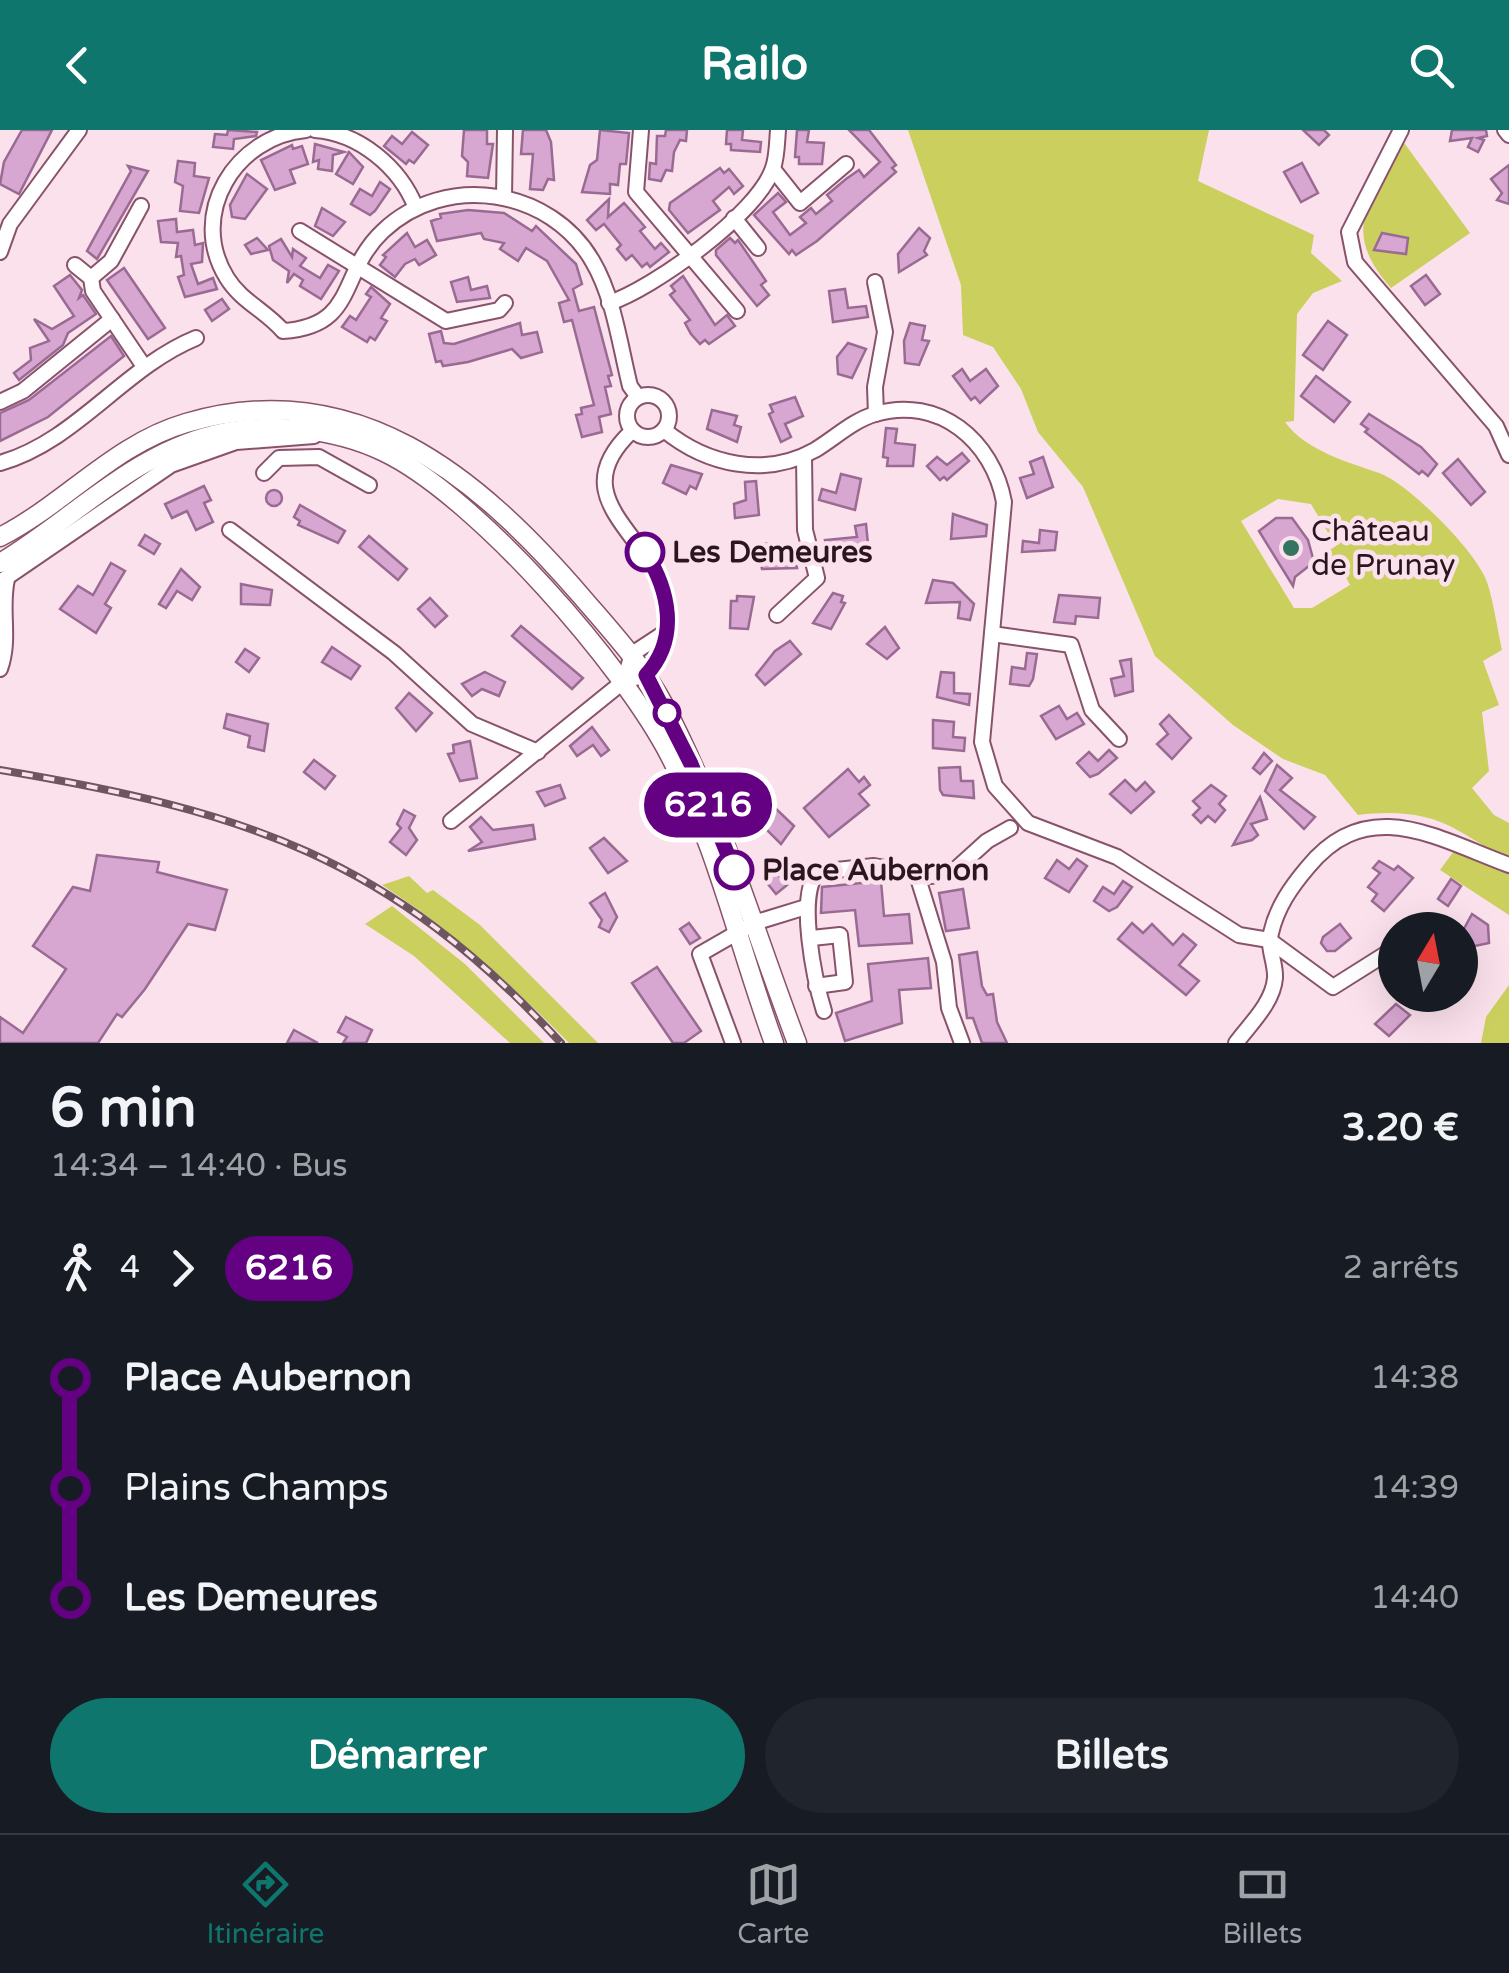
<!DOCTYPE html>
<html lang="fr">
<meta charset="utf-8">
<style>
body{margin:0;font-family:"Varela Round",sans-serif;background:#20242c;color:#f1f3f6;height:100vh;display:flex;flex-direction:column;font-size:38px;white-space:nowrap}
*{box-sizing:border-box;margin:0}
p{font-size:32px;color:#9ea1a6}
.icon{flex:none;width:55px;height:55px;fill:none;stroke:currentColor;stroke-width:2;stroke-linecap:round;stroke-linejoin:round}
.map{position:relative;height:913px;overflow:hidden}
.panel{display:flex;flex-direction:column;background:#171b24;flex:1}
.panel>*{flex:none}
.badge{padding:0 20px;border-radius:32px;font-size:35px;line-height:65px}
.needle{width:65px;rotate:10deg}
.tools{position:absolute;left:1378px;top:782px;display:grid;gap:20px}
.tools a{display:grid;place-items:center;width:100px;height:100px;border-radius:50%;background:#171b24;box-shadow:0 10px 40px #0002;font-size:50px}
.map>.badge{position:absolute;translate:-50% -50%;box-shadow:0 0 0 5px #fff}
.legs{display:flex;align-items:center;gap:15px;height:110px;padding:0 50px;font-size:32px}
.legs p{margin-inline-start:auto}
.head{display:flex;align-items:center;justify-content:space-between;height:170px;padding:0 50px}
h1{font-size:55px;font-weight:700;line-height:75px}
.action{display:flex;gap:20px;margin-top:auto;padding:20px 50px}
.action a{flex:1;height:115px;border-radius:60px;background:#0f766e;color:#fff;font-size:40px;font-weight:700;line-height:115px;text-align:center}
.action a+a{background:#20242c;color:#f1f3f6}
ul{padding:0 50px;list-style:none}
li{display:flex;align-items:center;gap:35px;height:110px;font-size:38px}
li i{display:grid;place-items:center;width:15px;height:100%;margin:0 12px;background:currentColor}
li i::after{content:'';width:25px;height:25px;margin:-12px;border:8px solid;border-radius:50%;background:#171b24}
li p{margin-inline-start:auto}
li:first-child i{background:linear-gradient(#0000 50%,currentColor 0)}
li:last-child i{background:linear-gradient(currentColor 50%,#0000 0)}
header{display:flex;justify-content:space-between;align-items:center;height:130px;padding:0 50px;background:#0f766e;color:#fff;font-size:45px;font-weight:700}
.tab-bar{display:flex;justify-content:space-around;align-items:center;height:140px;border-top:2px solid #363941;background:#171b24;font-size:28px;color:#9ea1a6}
.tab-bar a{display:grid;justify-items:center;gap:5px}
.tab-bar .selected{color:#0f766e}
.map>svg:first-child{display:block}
.green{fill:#cacf5d;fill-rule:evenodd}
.building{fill:#d8a7d1;stroke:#996b93;stroke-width:2.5}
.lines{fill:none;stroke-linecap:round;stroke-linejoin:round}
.minor-casing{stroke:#89526b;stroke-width:18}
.major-casing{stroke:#89526b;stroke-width:21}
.minor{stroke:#fff;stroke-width:14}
.major{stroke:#fff;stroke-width:18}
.rail-casing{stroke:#6d5660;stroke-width:8}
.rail{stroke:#fbe1ec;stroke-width:4;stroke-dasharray:11;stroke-linecap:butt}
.line-1-casing{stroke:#fff;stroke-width:22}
.line-1{stroke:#640082;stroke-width:15}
.poi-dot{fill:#357461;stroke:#fbe1ec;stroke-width:4}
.stop-1-dot{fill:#fff;stroke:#640082;stroke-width:5}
.labels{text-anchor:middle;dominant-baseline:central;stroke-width:9;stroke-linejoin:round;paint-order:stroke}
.poi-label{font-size:30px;fill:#2b151f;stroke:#fbe1ec;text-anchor:start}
.stop-label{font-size:30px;font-weight:bold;fill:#2b151f;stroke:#fbe1ec;text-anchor:start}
</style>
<header><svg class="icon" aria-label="back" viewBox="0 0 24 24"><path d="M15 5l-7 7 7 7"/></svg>Railo<svg class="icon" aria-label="search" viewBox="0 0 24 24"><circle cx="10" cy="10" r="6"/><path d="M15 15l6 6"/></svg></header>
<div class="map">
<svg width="1509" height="913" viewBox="0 0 1509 913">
<rect width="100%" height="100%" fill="#fbe1ec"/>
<g class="green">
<path d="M 908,0 L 1209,0 L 1198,51 L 1314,105 L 1311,123 L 1342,151 L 1313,163 L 1297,184 L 1294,291 L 1285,292 C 1305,320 1347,332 1379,343 C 1408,353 1477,422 1487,452 C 1494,473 1497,498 1502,520 L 1483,531 L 1499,575 L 1482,582 L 1489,641 L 1472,658 L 1494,685 L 1509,693 L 1509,727 C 1490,722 1476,710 1459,701 C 1427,682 1393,681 1358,685 L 1325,645 L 1283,629 L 1233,595 L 1155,526 L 1083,357 L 1038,302 L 1021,259 L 993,217 L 963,205 L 961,155 ZM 1278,369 L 1311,374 L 1336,416 L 1323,424 L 1343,441 L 1350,455 L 1312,478 L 1294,478 L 1241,391 Z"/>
<path d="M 1402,10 L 1470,103 L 1391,158 C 1338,98 1372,72 1402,10 Z"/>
<polygon points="1454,721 1509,741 1509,785 1440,740"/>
<path d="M 409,746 L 427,763 L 433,760 L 480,795 L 598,913 L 569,913 C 511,854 452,800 382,755 Z"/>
<polygon points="392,776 465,834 544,913 510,913 414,826 365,794"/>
<polygon points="1509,855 1509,913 1481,913 1486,887"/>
</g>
<g class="building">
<polygon points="22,0 52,0 19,64 0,54 4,32"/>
<polygon points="228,0 257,2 256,6 234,9 233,19 213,17 215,4 227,5"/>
<polygon points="464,0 487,0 487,14 493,14 488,48 467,46 468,32 462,26"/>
<polygon points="523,0 546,0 551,12 554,50 548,49 543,60 530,59 533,24 521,24"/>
<polygon points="600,0 629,3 626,34 620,34 618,55 610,54 610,64 582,62 590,35 597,30"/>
<polygon points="666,0 687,0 686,11 680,10 674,22 672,41 666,40 661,51 649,49 650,33 656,34 657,6 665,6"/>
<polygon points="727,0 743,0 742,10 761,12 760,22 731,20 731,14 726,14"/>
<polygon points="797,0 809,0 807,12 824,13 822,34 799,34 799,27 795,27"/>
<polygon points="849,0 869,0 896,35 892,38 896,42 817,111 796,125 792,120 789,124 754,85 778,63 786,72 773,82 790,105 806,93 800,87 811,78 816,84 832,71 827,65 846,49 859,40 864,47 880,32"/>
<polygon points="1303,0 1324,0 1329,5 1319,15"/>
<polygon points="1452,0 1486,0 1487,6 1478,8 1484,10 1478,22 1468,17 1472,8 1450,11"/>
<polygon points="412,2 428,15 414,33 409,30 406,34 384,16 392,6 402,14"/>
<polygon points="315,14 344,22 333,25 332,41 318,39 319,30 313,32"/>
<polygon points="292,15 293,19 302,16 308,34 290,40 295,53 275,60 261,30"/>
<polygon points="349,22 363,37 353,54 336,44"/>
<polygon points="178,31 195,33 194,46 209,48 199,83 180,81 183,56 175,52"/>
<polygon points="1302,33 1318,63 1301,72 1284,42"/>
<polygon points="1509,35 1509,74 1497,70 1502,63 1491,49"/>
<polygon points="128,36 148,41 97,129 87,121 131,41"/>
<polygon points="720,38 724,43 729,39 743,56 734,64 729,57 713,71 720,80 688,103 669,80 670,73"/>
<polygon points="247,44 267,59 245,89 232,87 230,75"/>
<polygon points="380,52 390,59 375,81 370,85 351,74 360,59 372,66"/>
<polygon points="609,69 608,87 624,73 645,97 640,101 655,119 661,113 669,122 650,137 647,133 642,137 632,125 626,130 617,119 621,115 604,94 596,100 587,90"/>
<polygon points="322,78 345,92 333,106 315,96"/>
<polygon points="468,80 504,83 532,101 536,96 576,134 582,154 573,159 579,181 594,177 612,245 608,246 611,256 605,257 611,284 599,287 602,302 582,307 576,285 582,284 581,278 594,275 572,190 564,192 559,173 569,170 547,131 526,118 518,131 500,119 504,113 484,109 481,103 437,111 431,91 441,88 440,84"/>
<polygon points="176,89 177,102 193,100 195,115 203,113 202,132 191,134 198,154 213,148 217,159 185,167 178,147 184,145 181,126 176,127 178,113 161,112 158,91"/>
<polygon points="919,98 930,108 924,121 927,125 899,142 898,124"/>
<polygon points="407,103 415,117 427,110 436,125 419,135 415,129 405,134 395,147 380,135 386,127 383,125"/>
<polygon points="1382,103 1408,108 1406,124 1374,120"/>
<polygon points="257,108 268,120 251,124 245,115"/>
<polygon points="730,108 735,113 738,110 766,151 761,155 769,165 757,176 716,125 716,120"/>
<polygon points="281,109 292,127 293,119 306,128 300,136 320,148 328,135 339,141 321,169 300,156 303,150 294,144 287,153 289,141 273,130 269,116"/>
<polygon points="124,138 165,198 148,209 107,150"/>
<polygon points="70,145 82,160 79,168 83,165 96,184 68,203 63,215 19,250 14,243 31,230 30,218 49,211 34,189 52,199 74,186 54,156"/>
<polygon points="1426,145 1440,164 1425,175 1411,156"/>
<polygon points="683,146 715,195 727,185 735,196 709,214 705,210 700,214 691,204 685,193 690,190 670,165 675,161 671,156"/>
<polygon points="468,147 471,160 487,156 490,168 457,172 451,152"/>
<polygon points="371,157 390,174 381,188 387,191 375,210 370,207 367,212 342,197 350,186 356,190 371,167 366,164"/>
<polygon points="845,159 848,178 866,176 868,187 833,192 829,161"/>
<polygon points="222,169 229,179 212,191 205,180"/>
<polygon points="1328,191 1347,205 1323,240 1303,225"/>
<polygon points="520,193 522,205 537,202 542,222 521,228 512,219 468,232 443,236 441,231 436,232 429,204 441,201 444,213 454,214"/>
<polygon points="910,193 925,196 922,210 929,211 919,235 905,233 904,211"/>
<polygon points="111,206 124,226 48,287 0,311 0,283 29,270"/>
<polygon points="848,213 866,219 852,248 838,244 837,227"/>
<polygon points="962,239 970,251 986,239 998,256 980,273 975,267 971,270 953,246"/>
<polygon points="1316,246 1350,272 1334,292 1301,266"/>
<polygon points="795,267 803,286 785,294 791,307 781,312 769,284 773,282 770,275"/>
<polygon points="712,280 737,286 734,295 741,297 737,312 707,299"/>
<polygon points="1369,284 1421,317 1437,334 1428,346 1422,341 1419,344 1365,302 1368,299 1361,294"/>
<polygon points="886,298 897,299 895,313 915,315 913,336 887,336 888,328 883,327"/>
<polygon points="962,323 969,331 947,350 944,347 940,350 927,336 937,327 947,335"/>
<polygon points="1043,327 1053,357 1027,368 1020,348 1034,344 1030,332"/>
<polygon points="1458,329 1485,362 1471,375 1443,343"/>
<polygon points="671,335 702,344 696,359 690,356 686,364 663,353"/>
<polygon points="841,344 861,349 855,380 819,370 822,359 836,363"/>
<polygon points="756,351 759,385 735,388 734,374 746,370 745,352"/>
<polygon points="204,356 211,370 204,373 213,392 196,400 187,381 172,388 165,374"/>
<circle cx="274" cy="368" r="8"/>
<polygon points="300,375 345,401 338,413 298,395 300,391 294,387"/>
<polygon points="953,384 987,395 986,406 951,409"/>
<polygon points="1276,388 1292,388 1308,410 1314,432 1295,447 1293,456 1259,401"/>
<polygon points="866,394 868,414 859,420 861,427 833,432 833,426 828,427 825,410 857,407 855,396"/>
<polygon points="1040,400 1057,402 1055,420 1022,422 1023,411 1039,413"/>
<polygon points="145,405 160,414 154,424 139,415"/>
<polygon points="369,406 407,439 398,450 359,417"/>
<polygon points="772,413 774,424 794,422 797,438 762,439 757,415"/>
<polygon points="111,433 125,441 105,474 111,478 96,503 60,479 78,456 93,465"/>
<polygon points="181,439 200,457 192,470 177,461 166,478 159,474"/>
<polygon points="933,450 953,453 974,474 970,490 958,488 960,472 926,473"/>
<polygon points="241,454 272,460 270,475 241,474"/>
<polygon points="833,463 843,466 841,472 845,473 831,499 813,493"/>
<polygon points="1059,465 1100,468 1098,488 1076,486 1075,494 1054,492"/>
<polygon points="737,466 754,467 748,499 730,498 731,471 737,471"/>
<polygon points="430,468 447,486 435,497 418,479"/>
<polygon points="521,496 583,548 572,559 512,506"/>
<polygon points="885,497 899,518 887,529 867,514"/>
<polygon points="790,511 801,524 765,555 756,545 775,521"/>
<polygon points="332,517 360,536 351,549 322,532"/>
<polygon points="245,519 259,528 249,542 236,532"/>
<polygon points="1027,523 1037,524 1033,549 1029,556 1010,554 1012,537 1025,539"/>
<polygon points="1131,529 1133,561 1115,566 1111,549 1124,546 1120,531"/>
<polygon points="485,542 505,552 499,566 482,559 472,566 462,554"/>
<polygon points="941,542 954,543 954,563 970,564 969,575 937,567"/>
<polygon points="409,563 432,583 416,601 396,578"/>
<polygon points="1059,576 1067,589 1077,583 1084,594 1056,609 1041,586"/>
<polygon points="227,584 268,594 264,621 248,617 250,606 224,598"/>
<polygon points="1169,585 1191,608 1172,629 1157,614 1168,604 1160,594"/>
<polygon points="933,590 954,592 953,607 965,608 964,621 933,618"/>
<polygon points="592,597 609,620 601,626 593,615 577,626 570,616"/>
<polygon points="470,611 477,648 460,651 448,624 454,623 453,615"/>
<polygon points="1109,620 1117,628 1098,644 1090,647 1077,633 1089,622 1098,631"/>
<polygon points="1264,623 1272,631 1260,644 1253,638"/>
<polygon points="314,630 335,646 325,659 304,642"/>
<polygon points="1277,635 1292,648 1280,660 1315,687 1304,699 1265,661"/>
<polygon points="960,637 961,651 973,651 974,668 943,665 940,660 939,638"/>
<polygon points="848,639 859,652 864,647 870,655 859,664 869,675 829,707 804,678"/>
<polygon points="1125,650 1136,661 1145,652 1154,662 1131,683 1110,664"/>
<polygon points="750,654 794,696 781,714 736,669"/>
<polygon points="560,655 565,668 545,676 537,662"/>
<polygon points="1211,655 1226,666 1219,674 1225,680 1215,692 1208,686 1201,693 1193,685 1200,678 1193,671"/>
<polygon points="1260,667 1267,689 1251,694 1258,705 1252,710 1233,715"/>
<polygon points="404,680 415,686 409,698 417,710 406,725 390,712 401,698 397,694"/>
<polygon points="481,687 493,700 533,695 535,709 468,721 482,712 470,697"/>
<polygon points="604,708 627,731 608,743 590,718"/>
<polygon points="97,725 159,732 157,742 227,760 215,800 188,794 145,859 122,887 117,884 98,913 0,913 0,887 23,903 66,839 33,816 73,757 90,761"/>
<polygon points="1077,729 1087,736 1069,762 1045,748 1057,730 1069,739"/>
<polygon points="1379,731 1394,740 1398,736 1413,748 1384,781 1372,771 1377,764 1368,757 1380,743 1373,738"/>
<polygon points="773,739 787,755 776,764 763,748"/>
<polygon points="1451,749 1461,756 1448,776 1438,769"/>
<polygon points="881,751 884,786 909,784 912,813 859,816 855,780 821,783 822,757"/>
<polygon points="1123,751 1132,757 1117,777 1109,781 1094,771 1103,757 1114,764"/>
<polygon points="963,759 969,798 946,801 939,763"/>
<polygon points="605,763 617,787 609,802 599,797 602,790 590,773"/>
<polygon points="1472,784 1488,795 1489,813 1475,816 1460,806"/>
<polygon points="689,793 700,808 690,814 680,799"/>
<polygon points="1132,793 1143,803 1152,794 1173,815 1183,804 1196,815 1179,835 1199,851 1186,865 1118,809"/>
<polygon points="1340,794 1351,808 1335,821 1327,821 1321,813 1323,807"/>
<polygon points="977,822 982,856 987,865 993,864 997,892 1007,913 982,913 973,888 967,888 959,825"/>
<polygon points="928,828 931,858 899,860 902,893 845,911 836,883 872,871 868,834"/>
<polygon points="657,837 701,901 684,913 673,913 632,853"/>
<polygon points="1396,874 1410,885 1389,906 1375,894"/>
<polygon points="346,887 372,900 366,913 343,913 347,907 338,902"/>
<polygon points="294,900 318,913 287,913"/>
</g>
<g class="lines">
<defs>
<g id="minor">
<path d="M 306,0 C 236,6 187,84 227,148 C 241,171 266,181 283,201 C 358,196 338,143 383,101 C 445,42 551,58 593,132 C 614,168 620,216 630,256 L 638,267"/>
<path d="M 315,0 C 359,3 400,37 416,78"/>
<polyline points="641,0 636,62 737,181"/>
<polyline points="1401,0 1349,102 1355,132 1496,296 1509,325"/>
<polyline points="1505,0 1509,5"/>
<polyline points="773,39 800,73 846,34"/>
<polyline points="504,68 505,0"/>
<polyline points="734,88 758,118"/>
<polyline points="300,101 446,191 499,180 505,173"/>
<polyline points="0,122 10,94 79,0"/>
<polyline points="75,135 91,148 93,161 143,235"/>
<polyline points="91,148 111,131 141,76"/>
<polyline points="875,152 885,202 875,257 876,284"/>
<path d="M 609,173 C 652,159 758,84 773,38 C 777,27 777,12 778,0"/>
<circle cx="648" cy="286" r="21"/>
<polyline points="0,272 23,261 112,189"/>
<path d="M 664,300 C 707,335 765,348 815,320 C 835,308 852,291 875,284 C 939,265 993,311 1004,372 L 982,612 L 995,656 L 1028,693 L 1117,727 L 1239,805 L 1269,810 L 1333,857 L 1395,818"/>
<path d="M 0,333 C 77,311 123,238 196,208"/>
<polyline points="264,343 279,328 319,327 369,355"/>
<polyline points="230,400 394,523 472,594 538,622"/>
<polyline points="0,452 171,335 236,312 314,306"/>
<polyline points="777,485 817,448 805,400 804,326"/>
<polyline points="992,504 1071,515 1092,580 1119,609"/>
<path d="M 0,539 C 11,508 0,480 7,449"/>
<polyline points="624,551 632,524 667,501"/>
<path d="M 451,691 L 624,551 L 646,545 C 660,530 664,517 667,497 C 680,413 550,378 632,301"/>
<polyline points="917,745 944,832 949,878 962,913"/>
<polyline points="812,808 840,805 845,852 816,856"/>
<path d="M 824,881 C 815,852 796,764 818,742 L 874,736 L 931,746 L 955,740 L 987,711 L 1010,698"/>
<polyline points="733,913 700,824 754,793 806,777"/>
<path d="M 1236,913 C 1250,894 1273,873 1275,848 C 1276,833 1267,818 1271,803 C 1277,777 1291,757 1308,737 C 1368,664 1436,708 1509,735"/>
</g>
<g id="major">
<path d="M 0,407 C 65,374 114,314 186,293 C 355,243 478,346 582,467 C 612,502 642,534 664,575 C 720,682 754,800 797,913"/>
<path d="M 0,433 C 71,391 131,325 213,305 C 265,291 335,298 384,322 C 476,366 625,537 671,628 C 717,717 740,820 774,913"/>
</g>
</defs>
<use href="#minor" class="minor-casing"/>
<use href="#major" class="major-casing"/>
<use href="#minor" class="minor"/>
<use href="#major" class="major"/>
<defs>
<path id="rail" d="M 0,640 C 244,681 389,726 561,913"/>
</defs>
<use href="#rail" class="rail-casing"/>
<use href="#rail" class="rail"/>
</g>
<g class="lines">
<defs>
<path id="line-1" d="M 645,422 C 669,460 680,508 646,545 L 691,634 L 734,740"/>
</defs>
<use href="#line-1" class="line-1-casing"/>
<use href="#line-1" class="line-1"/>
</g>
<circle class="poi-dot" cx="1291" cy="418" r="10"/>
<g class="stop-1-dot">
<circle cx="645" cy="422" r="18"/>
<circle cx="667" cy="583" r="12"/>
<circle cx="734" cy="740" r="18"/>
</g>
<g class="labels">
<g class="poi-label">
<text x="1311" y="401">Château<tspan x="1311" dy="34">de Prunay</tspan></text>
</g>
<g class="stop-label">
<text x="672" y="422">Les Demeures</text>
<text x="762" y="740">Place Aubernon</text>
</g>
</g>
</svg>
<div class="tools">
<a><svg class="needle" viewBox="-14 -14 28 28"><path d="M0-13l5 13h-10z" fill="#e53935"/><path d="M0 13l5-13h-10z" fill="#9ea1a6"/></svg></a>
</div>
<b class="badge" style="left:708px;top:675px;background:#640082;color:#fff">6216</b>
</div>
<section class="panel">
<div class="head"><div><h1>6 min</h1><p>14:34 – 14:40 · Bus</p></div><b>3.20 €</b></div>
<div class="legs"><svg class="icon" aria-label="walk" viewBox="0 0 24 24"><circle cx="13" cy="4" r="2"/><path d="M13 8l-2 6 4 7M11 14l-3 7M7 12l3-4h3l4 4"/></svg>4<svg class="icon" aria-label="forward" viewBox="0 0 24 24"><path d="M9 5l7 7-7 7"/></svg><b class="badge" style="background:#640082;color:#fff">6216</b><p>2 arrêts</p></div>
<ul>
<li><i style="color:#640082"></i><b>Place Aubernon</b><p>14:38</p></li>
<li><i style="color:#640082"></i><span>Plains Champs</span><p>14:39</p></li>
<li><i style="color:#640082"></i><b>Les Demeures</b><p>14:40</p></li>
</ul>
<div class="action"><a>Démarrer</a><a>Billets</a></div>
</section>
<nav class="tab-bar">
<a class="selected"><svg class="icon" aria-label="directions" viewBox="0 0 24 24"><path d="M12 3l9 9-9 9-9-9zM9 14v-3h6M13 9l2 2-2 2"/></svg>Itinéraire</a>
<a><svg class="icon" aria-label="map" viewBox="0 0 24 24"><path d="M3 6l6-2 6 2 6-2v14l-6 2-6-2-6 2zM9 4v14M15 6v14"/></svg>Carte</a>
<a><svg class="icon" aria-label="tickets" viewBox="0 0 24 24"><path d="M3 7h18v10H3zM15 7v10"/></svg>Billets</a>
</nav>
